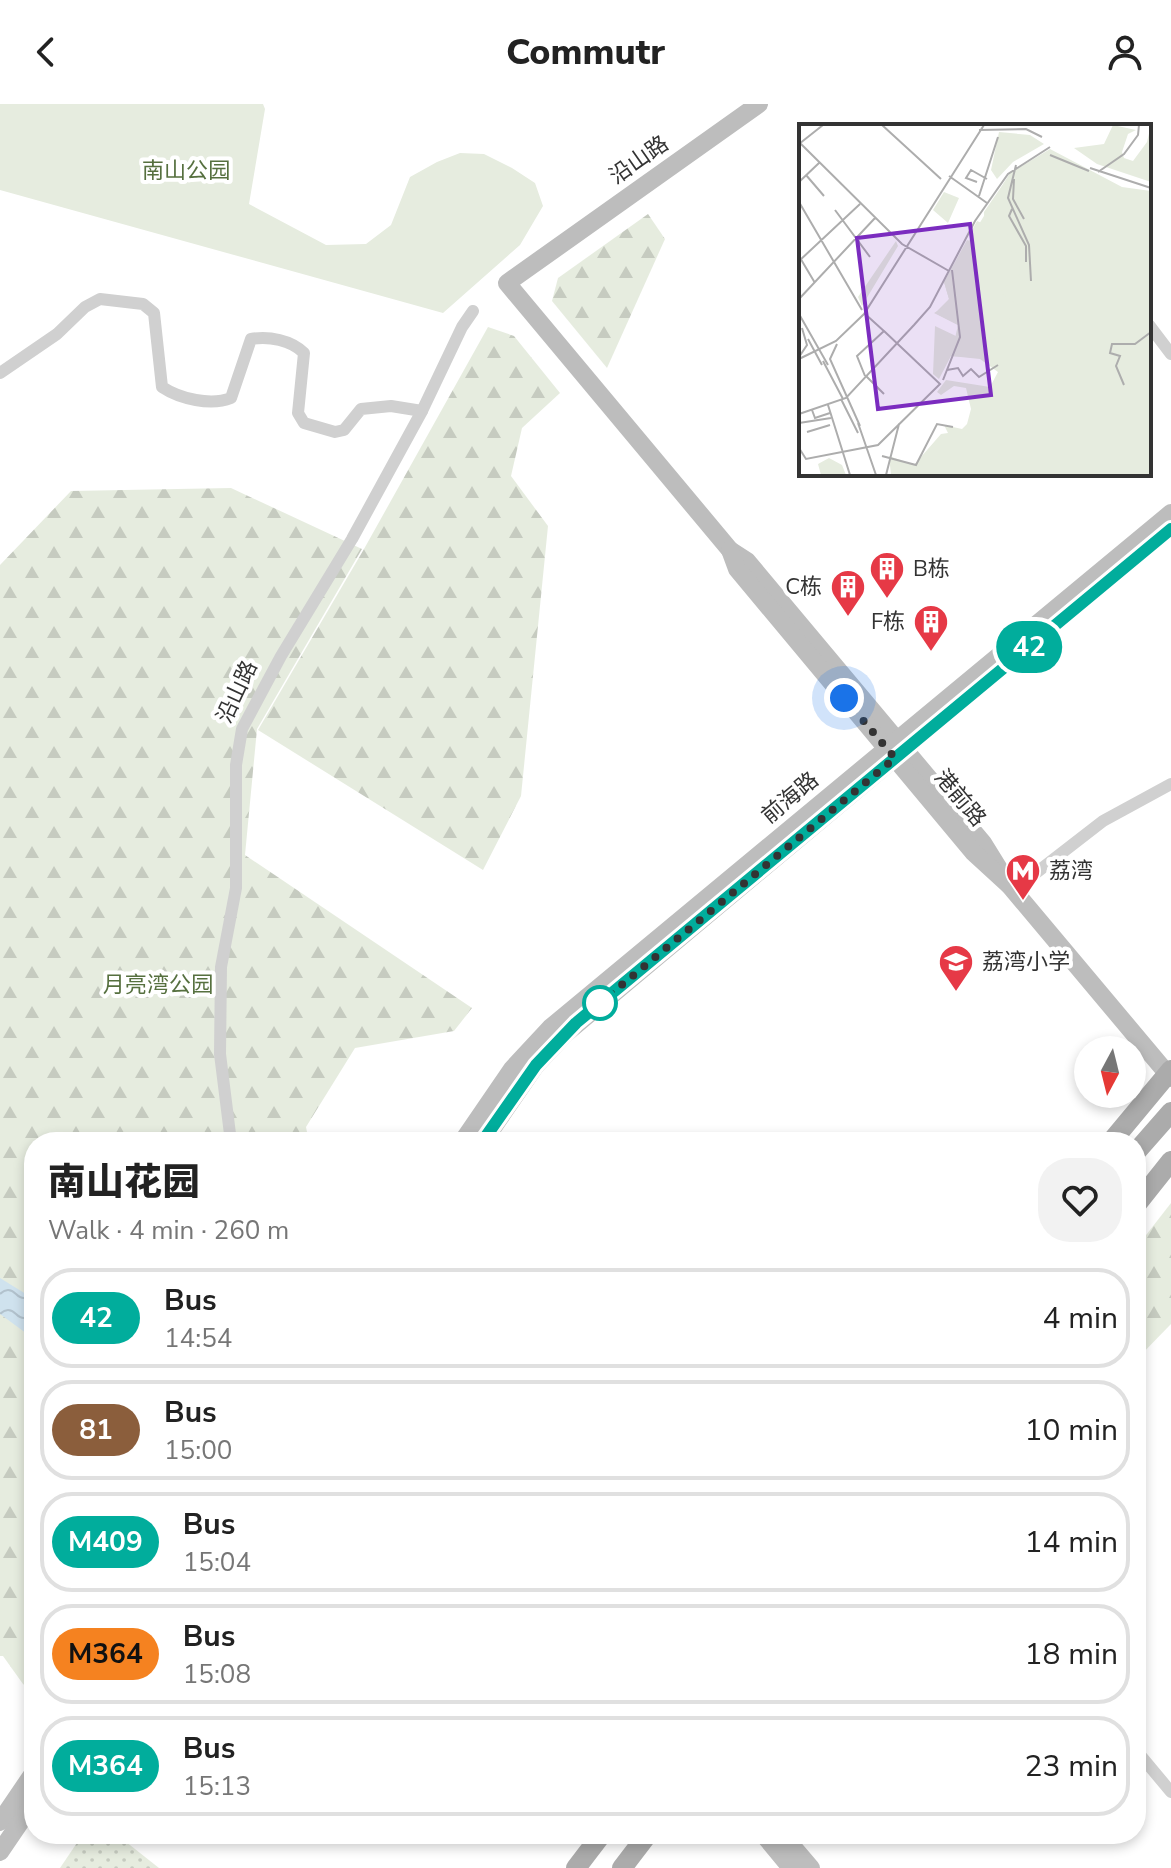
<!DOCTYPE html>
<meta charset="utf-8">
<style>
body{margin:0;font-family:"Nunito Sans","Noto Sans SC",sans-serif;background:#f2f2f2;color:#222;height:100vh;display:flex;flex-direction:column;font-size:30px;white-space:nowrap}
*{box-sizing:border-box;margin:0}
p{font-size:26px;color:#767676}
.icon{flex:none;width:44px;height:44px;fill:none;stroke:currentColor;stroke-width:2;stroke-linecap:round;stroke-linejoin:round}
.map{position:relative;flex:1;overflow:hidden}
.sheet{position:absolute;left:24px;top:1028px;width:1122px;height:712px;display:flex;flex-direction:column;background:#fff;border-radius:32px;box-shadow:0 4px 12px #0003}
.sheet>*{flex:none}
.badge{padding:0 16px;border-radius:26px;font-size:28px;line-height:52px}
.needle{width:52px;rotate:187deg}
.fabs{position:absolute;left:1074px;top:932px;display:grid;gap:16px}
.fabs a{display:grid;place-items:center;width:72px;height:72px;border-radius:50%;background:#fff;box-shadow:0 4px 12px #0003;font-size:40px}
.you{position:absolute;width:40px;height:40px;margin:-20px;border:6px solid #fff;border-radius:50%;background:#1a73e8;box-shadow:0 0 0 12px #1a73e833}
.map>.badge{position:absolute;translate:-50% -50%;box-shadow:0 0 0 4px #fff}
.round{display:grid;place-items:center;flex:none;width:84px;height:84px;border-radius:32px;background:#f2f2f2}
.summary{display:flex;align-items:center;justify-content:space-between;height:136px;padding:0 24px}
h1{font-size:38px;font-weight:800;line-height:60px}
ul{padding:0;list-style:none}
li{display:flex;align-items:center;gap:24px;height:100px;margin:0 16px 12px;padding:0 8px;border:4px solid #e0e0e0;border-radius:32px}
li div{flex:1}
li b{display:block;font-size:30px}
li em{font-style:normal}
li .badge{min-width:88px;font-weight:700;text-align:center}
header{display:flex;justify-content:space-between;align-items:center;height:104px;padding:0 24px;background:#fff;font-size:36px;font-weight:800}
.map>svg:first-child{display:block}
.green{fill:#e6ecdf}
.forest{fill:url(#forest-firs)}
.garden{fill:url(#garden-dots)}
.water{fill:url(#water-waves)}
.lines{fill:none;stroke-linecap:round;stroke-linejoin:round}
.street{stroke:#d0d0d0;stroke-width:12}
.secondary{stroke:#bdbdbd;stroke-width:18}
.primary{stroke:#ababab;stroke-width:20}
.line-casing{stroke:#fff;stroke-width:18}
.line{stroke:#01ad9c;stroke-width:12}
.walk{stroke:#333;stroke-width:8;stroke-dasharray:0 14.4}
.stop-dot{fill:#fff;stroke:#01ad9c;stroke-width:4}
.labels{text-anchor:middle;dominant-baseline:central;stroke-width:8;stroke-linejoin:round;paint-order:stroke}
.street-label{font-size:22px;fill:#333;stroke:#fff}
.park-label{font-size:22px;fill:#56703f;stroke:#fff}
.poi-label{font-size:22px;fill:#333;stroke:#fff;text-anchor:start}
.inset-road{fill:none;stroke:#adadad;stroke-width:2}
.view{fill:#7b2cbf;fill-opacity:0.15;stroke:#7b2cbf;stroke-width:4}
.inset-edge{fill:none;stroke:#333;stroke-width:4}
</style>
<header><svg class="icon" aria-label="back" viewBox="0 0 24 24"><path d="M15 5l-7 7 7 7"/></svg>Commutr<svg class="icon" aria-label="person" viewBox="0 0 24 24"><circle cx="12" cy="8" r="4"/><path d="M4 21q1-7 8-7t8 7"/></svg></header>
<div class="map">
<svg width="1171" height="1764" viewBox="0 0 1171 1764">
<defs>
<pattern id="forest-firs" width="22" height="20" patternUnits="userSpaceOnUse" patternTransform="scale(2)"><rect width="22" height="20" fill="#e6ecdf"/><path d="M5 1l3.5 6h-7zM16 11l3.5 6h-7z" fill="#c6cbc0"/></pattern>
<pattern id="garden-dots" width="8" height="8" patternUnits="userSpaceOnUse" patternTransform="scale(2)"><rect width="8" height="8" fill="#e6ecdf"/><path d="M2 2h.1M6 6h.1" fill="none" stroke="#c6cbc0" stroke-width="1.8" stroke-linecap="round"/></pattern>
<pattern id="water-waves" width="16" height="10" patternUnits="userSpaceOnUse" patternTransform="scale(2)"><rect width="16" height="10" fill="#cfe2ee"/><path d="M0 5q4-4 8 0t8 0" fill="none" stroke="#b2c2cd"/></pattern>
</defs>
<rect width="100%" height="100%" fill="#fff"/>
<polygon class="green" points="0,0 263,0 265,5 249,100 326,141 366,140 391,121 410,73 437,58 460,49 484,50 512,64 535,79 543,102 520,141 443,209 0,86"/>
<g class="forest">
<polygon points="648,110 665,135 607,264 552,197 558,174"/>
<polygon points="488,223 514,232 560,289 522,324 511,372 548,422 521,692 483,766 258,626 364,445"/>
<polygon points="231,384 362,445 257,625 245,751 472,904 454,927 355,944 306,1023 309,1038 34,1038 34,1588 23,1580 3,1552 0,1552 0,461 71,387"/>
<polygon points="1171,1099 1171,1220 1136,1256 1136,1144"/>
</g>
<polygon class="garden" points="83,1730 116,1730 159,1764 60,1764"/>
<polygon class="water" points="0,1174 34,1195 34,1235 0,1210"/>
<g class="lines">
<g class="street">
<polyline points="1149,221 1171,250"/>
<path d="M 0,269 L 57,230 L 85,203 L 100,195 L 143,200 L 154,209 L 162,283 C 180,295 211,302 231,294 L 251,235 C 269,232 291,236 304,249 L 298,309 L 304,319 L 335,328 L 344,326 L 361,305 L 391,302 L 422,307"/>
<polyline points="1014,786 1103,717 1171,680"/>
<polyline points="231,1038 220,950 221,863 236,784 236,661 242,625 281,552 352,435 422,307 462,223 473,207"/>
<polyline points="1136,1646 1171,1688"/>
</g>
<g class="secondary">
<polyline points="759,0 507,179 730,446 747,457 983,739 1009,781"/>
<polyline points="730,446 737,465 973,748 1009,781 1171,974"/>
<polyline points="462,1038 512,965 550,924 1171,409"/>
<polyline points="483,1038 536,961 565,930 903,647"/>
<polyline points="0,1718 34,1668"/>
<polyline points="763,1730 791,1764"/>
<polyline points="782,1730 811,1764"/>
<polyline points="0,1748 34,1698"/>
</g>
<g class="primary">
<polyline points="1111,1038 1171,966"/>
<polyline points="1136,1048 1171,1008"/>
<polyline points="1136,1101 1171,1057"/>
<polyline points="576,1764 602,1730"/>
<polyline points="622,1764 648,1730"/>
</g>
</g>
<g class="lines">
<defs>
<polyline id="line" points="482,1038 536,961 576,919 1171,425"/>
</defs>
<use href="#line" class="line-casing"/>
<use href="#line" class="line"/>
<polyline class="walk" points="600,899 895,654 844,594"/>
</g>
<defs>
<symbol id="building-pin" viewBox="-11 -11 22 30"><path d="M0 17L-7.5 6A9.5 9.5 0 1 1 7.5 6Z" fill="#e63946" stroke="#fff"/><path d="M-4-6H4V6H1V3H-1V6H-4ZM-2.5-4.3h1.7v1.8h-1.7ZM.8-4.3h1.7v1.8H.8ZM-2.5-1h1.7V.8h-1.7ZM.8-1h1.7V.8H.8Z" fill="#fff"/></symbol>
<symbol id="metro-pin" viewBox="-11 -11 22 30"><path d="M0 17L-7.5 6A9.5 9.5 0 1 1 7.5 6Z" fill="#e63946" stroke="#fff"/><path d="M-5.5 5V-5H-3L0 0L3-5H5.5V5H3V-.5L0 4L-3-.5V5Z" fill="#fff"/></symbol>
<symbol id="school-pin" viewBox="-11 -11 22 30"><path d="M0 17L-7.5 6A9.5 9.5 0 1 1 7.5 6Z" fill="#e63946" stroke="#fff"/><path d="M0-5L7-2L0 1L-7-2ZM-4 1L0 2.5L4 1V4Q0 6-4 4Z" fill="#fff"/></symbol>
</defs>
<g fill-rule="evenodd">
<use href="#building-pin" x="867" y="445" width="40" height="54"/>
<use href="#building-pin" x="828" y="463" width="40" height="54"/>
<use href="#building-pin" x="911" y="498" width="40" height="54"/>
<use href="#metro-pin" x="1003" y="747" width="40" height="54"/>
<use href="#school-pin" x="936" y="838" width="40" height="54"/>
</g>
<circle class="stop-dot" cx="600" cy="899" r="16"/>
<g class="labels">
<g class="street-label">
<text transform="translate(639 56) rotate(-35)">沿山路</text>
<text transform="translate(237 588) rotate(-65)">沿山路</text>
<text transform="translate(790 694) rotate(-40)">前海路</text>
<text transform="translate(960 694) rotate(50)">港前路</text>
</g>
<g class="park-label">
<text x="186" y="67">南山公园</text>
<text x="158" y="881">月亮湾公园</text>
</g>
<g class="poi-label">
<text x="913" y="465">B栋</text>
<text x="822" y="483" text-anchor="end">C栋</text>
<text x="905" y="518" text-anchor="end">F栋</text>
<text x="1049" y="767">荔湾</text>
<text x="982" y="858">荔湾小学</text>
</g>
</g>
<g transform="translate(799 20)">
<rect width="352" height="352" fill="#fff"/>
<path d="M 251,25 L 323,63 L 352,67 L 352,351 L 92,351 L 90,332 L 115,341 L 142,310 L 149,309 L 145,301 L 163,305 L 168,300 L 172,285 L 167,264 L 155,262 L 142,271 L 138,268 L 147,256 L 191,263 L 199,248 L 181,235 L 152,232 L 159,201 L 135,189 L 146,183 L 150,175 L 145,158 L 211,49 ZM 145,68 L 160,74 L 149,99 L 134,86 Z" fill="#e6ecdf"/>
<path d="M 314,1 L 337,6 L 329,10 L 323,28 L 325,34 L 334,37 L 348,18 L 352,1 L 352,58 L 298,40 L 275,24 L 305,20 ZM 200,8 L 231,11 L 245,20 L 214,38 L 198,55 L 192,46 ZM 211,50 L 204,76 L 210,127 L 226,130 L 226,136 L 221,137 L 220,151 L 201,168 L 220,182 L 181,234 L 152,232 L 140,255 L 134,250 L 136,202 L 159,213 L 159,201 L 136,189 L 150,175 L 145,158 L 168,116 L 177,119 L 172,108 L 178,97 L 185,100 L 185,88 ZM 97,117 L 99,122 L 63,182 L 59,173 ZM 30,334 L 43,341 L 47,351 L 22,351 L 19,340 Z" fill="#e6ecdf"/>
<path class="inset-road" d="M 83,1 L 142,55M 180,6 L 227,5 L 243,13M 0,18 L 103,120 L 150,147M 0,20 L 24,1M 251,31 L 290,47M 217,41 L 209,74 L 230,121 L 232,157M 291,44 L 352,64M 299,48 L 325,30 L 339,11 L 340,1M 7,51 L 25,72M 150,52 L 188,79M 215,55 L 214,75 L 225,95M 0,58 L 20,39M 178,58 L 167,54 L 172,46 L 188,55M 180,72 L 199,13M 0,78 L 63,186M 213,85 L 210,92 L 227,122 L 227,138M 36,86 L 71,133M 0,132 L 16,159M 0,137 L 61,80M 0,175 L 76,94M 65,189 L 86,208M 0,190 L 29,241M 9,215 L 23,241M 38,220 L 31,235 L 61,302M 0,233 L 8,221 L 3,204M 0,235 L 37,217 L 65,190 L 185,1M 24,237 L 44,275M 148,246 L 159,244 L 164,252 L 172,245 L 180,253 L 199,241M 66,252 L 58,232 L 85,207M 67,252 L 85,270M 144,256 L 161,213 L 153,146M 325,261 L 317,242 L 321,232 L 311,229 L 313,220 L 336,220 L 352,208M 42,275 L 59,309M 29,281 L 51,351M 13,286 L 16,294 L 31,289M 0,290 L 47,274 L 115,201 L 131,183 L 176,97 L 209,50 L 251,23M 0,299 L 32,294M 59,299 L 77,351M 8,308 L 31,301M 0,324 L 7,335 L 79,321 L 141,260 L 85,207M 83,332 L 117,341 L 138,300 L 154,303M 87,351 L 100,300"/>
<path class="view" d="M 171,100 L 192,271 L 79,285 L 58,114 Z"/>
<rect width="352" height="352" class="inset-edge"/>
</g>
</svg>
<div class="fabs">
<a><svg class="needle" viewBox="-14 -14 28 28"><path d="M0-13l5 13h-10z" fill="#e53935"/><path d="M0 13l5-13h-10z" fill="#767676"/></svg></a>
</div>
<div class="you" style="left:844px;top:594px"></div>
<b class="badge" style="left:1029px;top:543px;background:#01ad9c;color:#fff">42</b>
<section class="sheet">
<div class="summary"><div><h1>南山花园</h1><p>Walk · 4 min · 260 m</p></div><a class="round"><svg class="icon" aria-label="heart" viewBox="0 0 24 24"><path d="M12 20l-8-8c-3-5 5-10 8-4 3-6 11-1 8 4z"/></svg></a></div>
<ul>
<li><span class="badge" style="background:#01ad9c;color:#fff">42</span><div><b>Bus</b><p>14:54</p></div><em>4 min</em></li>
<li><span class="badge" style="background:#8b5e3c;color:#fff">81</span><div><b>Bus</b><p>15:00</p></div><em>10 min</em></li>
<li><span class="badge" style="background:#01ad9c;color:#fff">M409</span><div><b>Bus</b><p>15:04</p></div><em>14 min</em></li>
<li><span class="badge" style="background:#f58220;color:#111">M364</span><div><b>Bus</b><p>15:08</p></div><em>18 min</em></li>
<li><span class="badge" style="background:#01ad9c;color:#fff">M364</span><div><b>Bus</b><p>15:13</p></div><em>23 min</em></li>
</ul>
</section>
</div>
